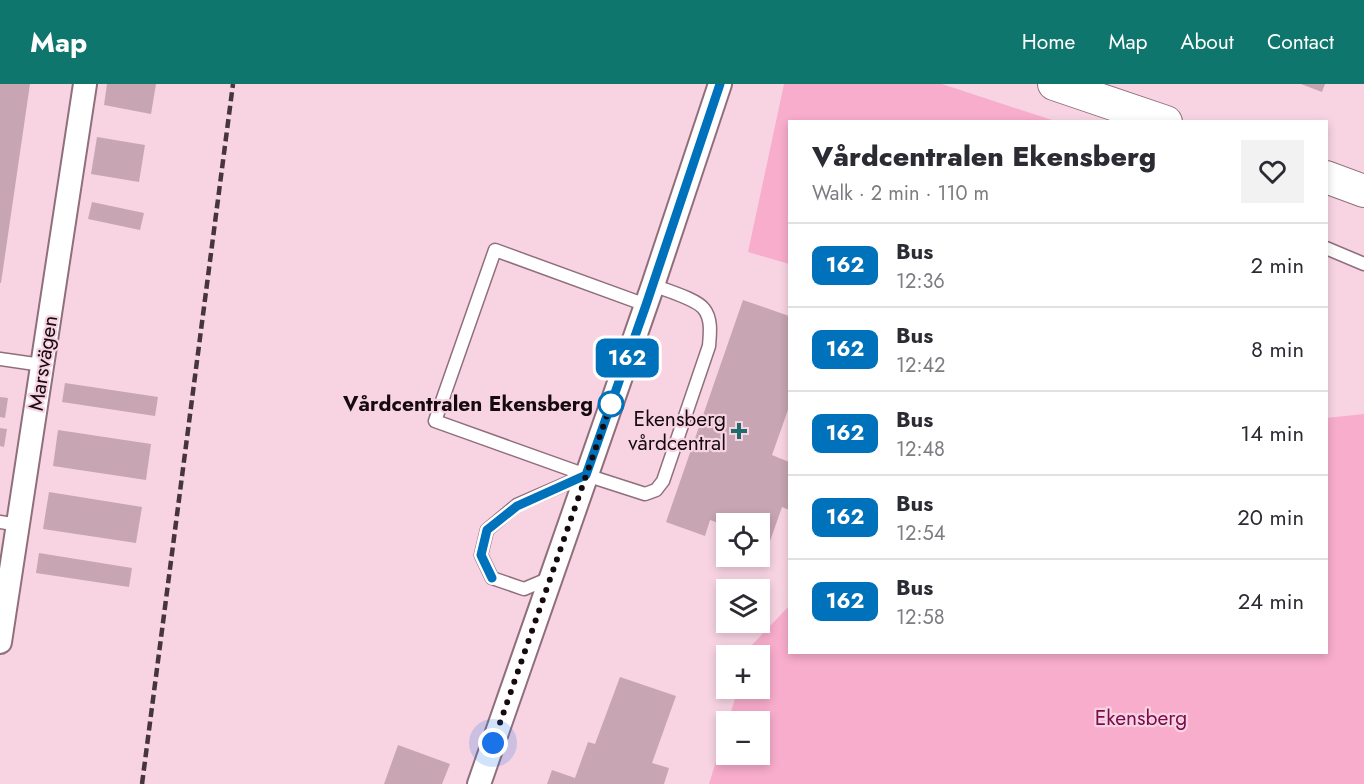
<!DOCTYPE html>
<meta charset="utf-8">
<style>
body{margin:0;font-family:Jost,sans-serif;background:#f2f2f3;color:#2b2b33;height:100vh;display:flex;flex-direction:column;font-size:22px;white-space:nowrap}
*{box-sizing:border-box;margin:0}
p{font-size:20px;color:#7c7c81}
.icon{flex:none;width:33px;height:33px;fill:none;stroke:currentColor;stroke-width:2;stroke-linecap:round;stroke-linejoin:round}
.map{position:relative;flex:1;overflow:hidden}
.side{position:absolute;left:788px;top:36px;width:540px;height:534px;display:flex;flex-direction:column;background:#fff;border-radius:0px;box-shadow:0 3px 9px #0003}
.side>*{flex:none}
.badge{padding:0 12px;border-radius:9px;font-size:21px;line-height:39px}
.fabs{position:absolute;left:716px;top:429px;display:grid;gap:12px}
.fabs a{display:grid;place-items:center;width:54px;height:54px;border-radius:0px;background:#fff;box-shadow:0 3px 9px #0003;font-size:30px}
.you{position:absolute;width:30px;height:30px;margin:-15px;border:4px solid #fff;border-radius:50%;background:#1a73e8;box-shadow:0 0 0 9px #1a73e833}
.map>.badge{position:absolute;translate:-50% -50%;box-shadow:0 0 0 3px #fff}
.round{display:grid;place-items:center;flex:none;width:63px;height:63px;border-radius:0px;background:#f2f2f3}
.headline{display:flex;align-items:center;justify-content:space-between;height:102px;padding:0 24px}
h1{font-size:28px;font-weight:800;line-height:45px}
ul{padding:0;list-style:none}
li{display:flex;align-items:center;gap:18px;height:84px;padding:0 24px;border-top:2px solid #e1e1e2}
li div{flex:1}
li b{display:block;font-size:22px}
li em{font-style:normal}
li .badge{min-width:66px;font-weight:700;text-align:center}
header{display:flex;align-items:center;gap:36px;box-sizing:border-box;height:84px;padding:0 30px;background:#0f766e;color:#fff}
header strong{font-size:28px}
nav{display:flex;gap:33px;margin-inline-start:auto;font-size:21px}
.map>svg:first-child{display:block}
.green{fill:#f8adcc}
.building{fill:#c7a5b2}
.lines{fill:none;stroke-linecap:round;stroke-linejoin:round}
.service-casing{stroke:#8f6f7c;stroke-width:15}
.minor-casing{stroke:#8f6f7c;stroke-width:26}
.secondary-casing{stroke:#8f6f7c;stroke-width:34}
.service{stroke:#fff;stroke-width:12}
.minor{stroke:#fff;stroke-width:22}
.secondary{stroke:#fff;stroke-width:32}
.rail{stroke:#46353b;stroke-width:4.5;stroke-dasharray:9 4.5;stroke-linecap:butt}
.line-casing{stroke:#fff;stroke-width:14}
.line{stroke:#0072bc;stroke-width:9}
.walk{stroke:#150a0e;stroke-width:6;stroke-dasharray:0 10.8}
.stop-dot{fill:#fff;stroke:#0072bc;stroke-width:3}
.poi-dot{fill:#206c6c;stroke:#f8d4e2;stroke-width:2}
.labels{text-anchor:middle;dominant-baseline:central;stroke-width:4.5;stroke-linejoin:round;paint-order:stroke}
.street-label{font-size:21px;fill:#150a0e;stroke:#f8d4e2}
.stop-label{font-size:21px;font-weight:bold;fill:#150a0e;stroke:#f8d4e2;text-anchor:end}
.poi-label{font-size:21px;fill:#150a0e;stroke:#f8d4e2;text-anchor:end}
.park-label{font-size:21px;fill:#7c0a4c;stroke:#f8d4e2}
</style>
<header>
<strong>Map</strong>
<nav><a>Home</a><a>Map</a><a>About</a><a>Contact</a></nav>
</header>
<div class="map">
<svg width="1364" height="700" viewBox="0 0 1364 700">
<rect width="100%" height="100%" fill="#f8d4e2"/>
<g class="green">
<polygon points="784,0 942,0 1055,37 789,38 789,180 748,168"/>
<polygon points="1364,330 1364,700 709,700 726,645 726,670 759,670 759,638 728,637 738,605 759,604 759,572 748,571 751,562 789,522 789,568 1326,568 1326,334"/>
</g>
<g class="building">
<polygon points="0,0 30,0 1,199 0,199"/>
<polygon points="107,0 156,0 151,30 104,21"/>
<polygon points="1301,0 1325,0 1322,8"/>
<polygon points="97,53 145,61 139,98 91,90"/>
<polygon points="92,118 144,129 140,146 88,135"/>
<polygon points="743,216 789,232 789,323 772,371 789,378 789,426 782,423 770,457 759,453 759,440 726,440 726,442 710,436 705,452 666,438"/>
<polygon points="65,299 158,313 155,332 62,318"/>
<polygon points="0,313 8,314 5,334 0,333"/>
<polygon points="0,344 7,345 4,363 0,362"/>
<polygon points="58,346 151,360 146,396 53,382"/>
<polygon points="49,408 142,423 136,459 43,445"/>
<polygon points="39,469 132,484 129,503 36,489"/>
<polygon points="620,593 676,612 652,679 669,684 664,700 547,700 552,686 575,694 588,658 595,660"/>
<polygon points="398,661 450,680 442,700 384,700"/>
</g>
<g class="lines">
<defs>
<g id="service">
<polyline points="1326,164 1364,180"/>
<path d="M 646,221 L 495,166 L 435,337 L 586,391 L 645,410 L 656,406 L 663,397 L 709,262 C 710,250 712,235 704,225 C 697,215 665,206 653,201"/>
<polyline points="0,275 42,281"/>
<polyline points="0,438 18,441"/>
<polyline points="550,494 524,505 492,494 481,471 487,446 517,421 586,391"/>
</g>
<g id="minor">
<polyline points="0,558 85,0"/>
<polyline points="479,700 653,201 720,0"/>
</g>
<g id="secondary">
<polyline points="1054,0 1166,38"/>
<polyline points="1326,93 1364,107"/>
</g>
</defs>
<use href="#service" class="service-casing"/>
<use href="#minor" class="minor-casing"/>
<use href="#secondary" class="secondary-casing"/>
<use href="#service" class="service"/>
<use href="#minor" class="minor"/>
<use href="#secondary" class="secondary"/>
<polyline class="rail" points="142,700 233,0"/>
</g>
<g class="lines">
<defs>
<polyline id="line" points="492,494 481,471 487,446 517,422 586,391 646,221 720,0"/>
</defs>
<use href="#line" class="line-casing"/>
<use href="#line" class="line"/>
<polyline class="walk" points="493,659 611,320"/>
</g>
<circle class="stop-dot" cx="611" cy="320" r="12"/>
<path class="poi-dot" d="M736 338h6v6h6v6h-6v6h-6v-6h-6v-6h6z"/>
<g class="labels">
<g class="street-label">
<text transform="translate(43 279) rotate(-81)">Marsvägen</text>
</g>
<g class="stop-label">
<text x="593" y="320">Vårdcentralen Ekensberg</text>
</g>
<g class="poi-label">
<text x="726" y="335">Ekensberg<tspan x="726" dy="24">vårdcentral</tspan></text>
</g>
<g class="park-label">
<text x="1141" y="634">Ekensberg</text>
</g>
</g>
</svg>
<div class="fabs">
<a><svg class="icon" aria-label="locate" viewBox="0 0 24 24"><circle cx="12" cy="12" r="6"/><path d="M12 2v4M12 18v4M2 12h4M18 12h4"/></svg></a>
<a><svg class="icon" aria-label="layers" viewBox="0 0 24 24"><path d="M12 4l9 5-9 5-9-5zM3 14l9 5 9-5"/></svg></a>
<a>+</a>
<a>−</a>
</div>
<div class="you" style="left:493px;top:659px"></div>
<b class="badge" style="left:627px;top:274px;background:#0072bc;color:#fff">162</b>
<section class="side">
<div class="headline"><div><h1>Vårdcentralen Ekensberg</h1><p>Walk · 2 min · 110 m</p></div><a class="round"><svg class="icon" aria-label="heart" viewBox="0 0 24 24"><path d="M12 20l-8-8c-3-5 5-10 8-4 3-6 11-1 8 4z"/></svg></a></div>
<ul>
<li><span class="badge" style="background:#0072bc;color:#fff">162</span><div><b>Bus</b><p>12:36</p></div><em>2 min</em></li>
<li><span class="badge" style="background:#0072bc;color:#fff">162</span><div><b>Bus</b><p>12:42</p></div><em>8 min</em></li>
<li><span class="badge" style="background:#0072bc;color:#fff">162</span><div><b>Bus</b><p>12:48</p></div><em>14 min</em></li>
<li><span class="badge" style="background:#0072bc;color:#fff">162</span><div><b>Bus</b><p>12:54</p></div><em>20 min</em></li>
<li><span class="badge" style="background:#0072bc;color:#fff">162</span><div><b>Bus</b><p>12:58</p></div><em>24 min</em></li>
</ul>
</section>
</div>
